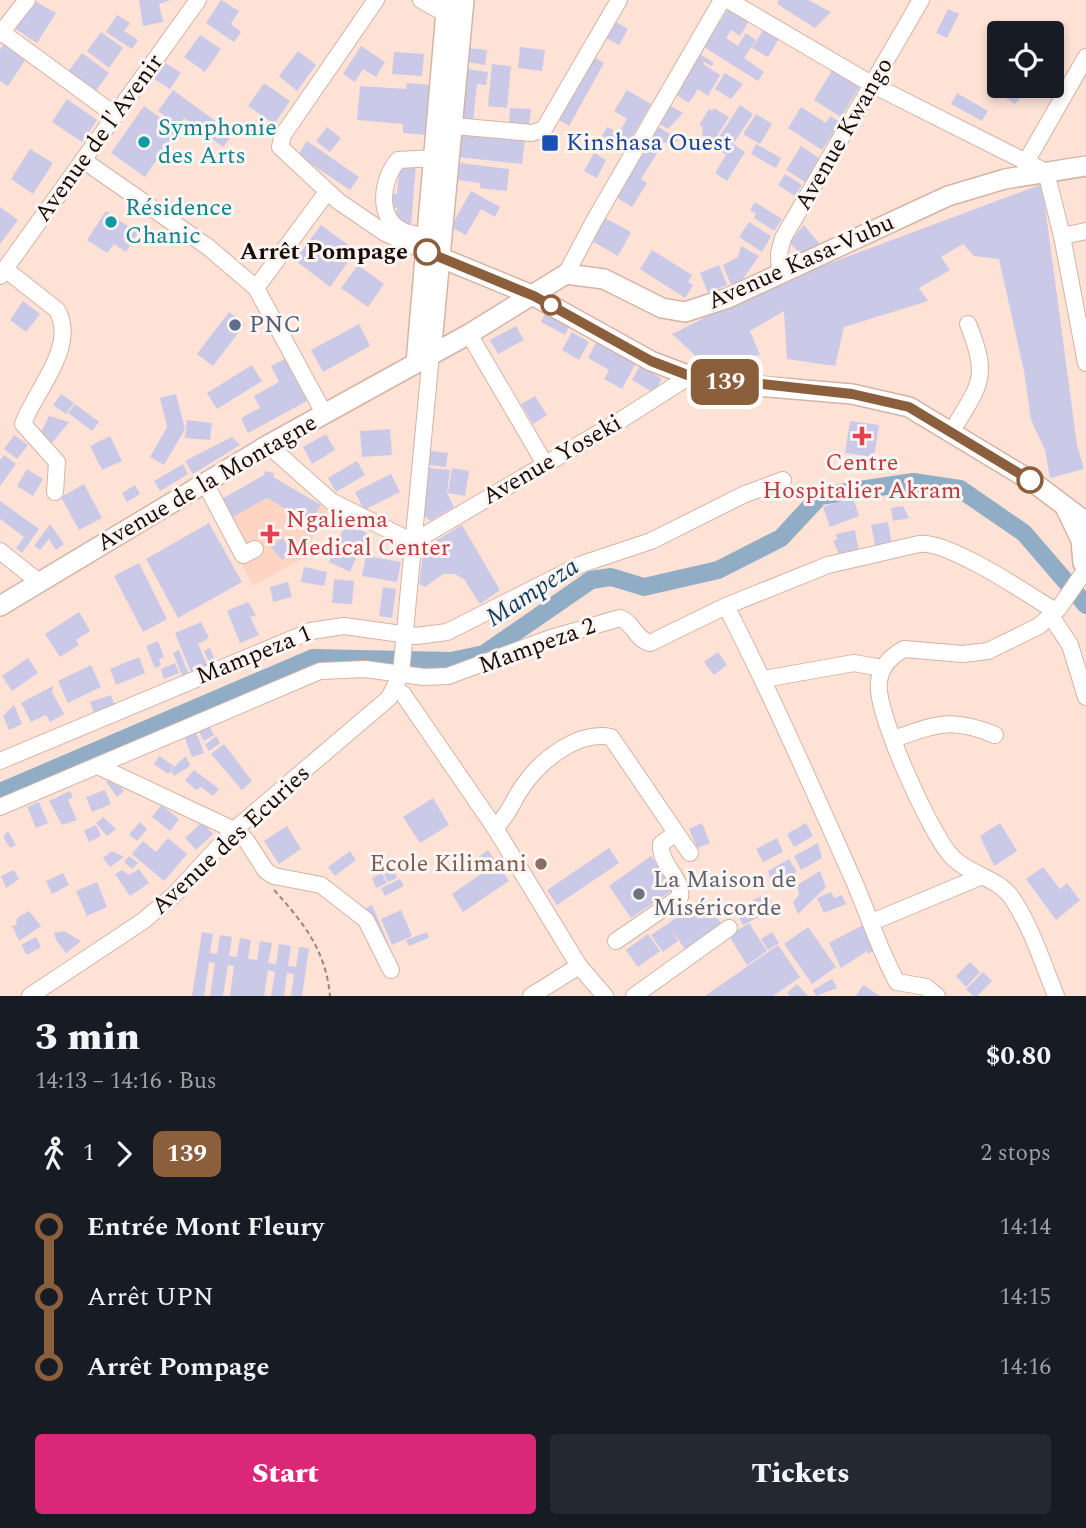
<!DOCTYPE html>
<meta charset="utf-8">
<style>
body{margin:0;font-family:Spectral,serif;background:#242831;color:#f1f3f6;height:100vh;display:flex;flex-direction:column;font-size:26px;white-space:nowrap}
*{box-sizing:border-box;margin:0}
p{font-size:23px;color:#9ea1a6}
.icon{flex:none;width:38px;height:38px;fill:none;stroke:currentColor;stroke-width:2;stroke-linecap:round;stroke-linejoin:round}
.map{position:relative;height:996px;overflow:hidden}
.panel{display:flex;flex-direction:column;background:#171b24;flex:1}
.panel>*{flex:none}
.badge{padding:0 14px;border-radius:10px;font-size:24px;line-height:46px}
.controls{position:absolute;left:987px;top:21px;display:grid;gap:14px}
.controls a{display:grid;place-items:center;width:77px;height:77px;border-radius:7px;background:#171b24;box-shadow:0 4px 10px #0003;font-size:35px}
.map>.badge{position:absolute;translate:-50% -50%;box-shadow:0 0 0 4px #fff}
.legs{display:flex;align-items:center;gap:10px;height:77px;padding:0 35px;font-size:23px}
.legs p{margin-inline-start:auto}
.headline{display:flex;align-items:center;justify-content:space-between;height:119px;padding:0 35px}
h1{font-size:38px;font-weight:800;line-height:52px}
.action{display:flex;gap:14px;margin-top:auto;padding:14px 35px}
.action a{flex:1;height:80px;border-radius:7px;background:#db2777;color:#fff;font-size:28px;font-weight:800;line-height:80px;text-align:center}
.action a+a{background:#242831;color:#f1f3f6}
ul{padding:0 35px;list-style:none}
li{display:flex;align-items:center;gap:24px;height:70px;font-size:26px}
li i{display:grid;place-items:center;width:10px;height:100%;margin:0 9px;background:currentColor}
li i::after{content:'';width:18px;height:18px;margin:-9px;border:5px solid;border-radius:50%;background:#171b24}
li p{margin-inline-start:auto}
li:first-child i{background:linear-gradient(#0000 50%,currentColor 0)}
li:last-child i{background:linear-gradient(currentColor 50%,#0000 0)}
.map>svg:first-child{display:block}
.built{fill:#fed5c3}
.lines{fill:none;stroke-linecap:round;stroke-linejoin:round}
.river{stroke:#91adc5;stroke-width:18}
.building{fill:#cac9e8}
.minor-casing{stroke:#d4b4a5;stroke-width:18}
.major-casing{stroke:#d4b4a5;stroke-width:22}
.path{stroke:#9a867d;stroke-width:2;stroke-dasharray:5 3.5;stroke-linecap:butt}
.minor{stroke:#fff;stroke-width:16}
.major{stroke:#fff;stroke-width:19}
.line-1-casing{stroke:#fff;stroke-width:16}
.line-1{stroke:#8b5e3c;stroke-width:10}
.culture-dot{fill:#0f9aa8;stroke:#fcf5f2;stroke-width:2.5}
.transit-dot{fill:#1a4fb4;stroke:#fcf5f2;stroke-width:2.5}
.stop-1-dot{fill:#fff;stroke:#8b5e3c;stroke-width:3.5}
.service-dot{fill:#5c6f8a;stroke:#fcf5f2;stroke-width:2.5}
.health-dot{fill:#e0444e;stroke:#fcf5f2;stroke-width:2.5}
.education-dot{fill:#8d6e63;stroke:#fcf5f2;stroke-width:2.5}
.worship-dot{fill:#6b7280;stroke:#fcf5f2;stroke-width:2.5}
.labels{text-anchor:middle;dominant-baseline:central;stroke-width:6;stroke-linejoin:round;paint-order:stroke}
.culture-label{font-size:24px;fill:#0d838f;stroke:#fcf5f2;text-anchor:start}
.street-label{font-size:24px;fill:#170c07;stroke:#fcf5f2}
.transit-label{font-size:24px;fill:#164399;stroke:#fcf5f2;text-anchor:start}
.stop-label{font-size:24px;font-weight:bold;fill:#170c07;stroke:#fcf5f2;text-anchor:end}
.service-label{font-size:24px;fill:#4e5e75;stroke:#fcf5f2;text-anchor:start}
.health-label{font-size:24px;fill:#be3a42;stroke:#fcf5f2}
.education-label{font-size:24px;fill:#785e54;stroke:#fcf5f2;text-anchor:end}
.worship-label{font-size:24px;fill:#5b616d;stroke:#fcf5f2;text-anchor:start}
.water-label{font-size:26px;font-style:italic;fill:#124264;stroke:#fcf5f2}
</style>
<div class="map">
<svg width="1086" height="996" viewBox="0 0 1086 996">
<rect width="100%" height="100%" fill="#fee2d6"/>
<polygon class="built" points="274,473 273,477 329,510 302,559 253,586 210,506"/>
<g class="lines">
<polyline class="river" points="0,792 313,658 451,661 484,654 591,580 611,577 644,587 718,570 781,538 820,496 913,482 960,489 1024,533 1086,605"/>
</g>
<g class="building">
<polygon points="33,0 56,13 37,43 14,28"/>
<polygon points="139,0 171,0 159,4 163,22 143,26"/>
<polygon points="221,0 239,11 231,24 241,32 234,42 206,23"/>
<polygon points="779,0 808,0 831,12 815,28 777,4"/>
<polygon points="730,6 750,19 740,36 731,30 726,38 738,46 746,33 756,40 744,58 764,72 758,81 704,47"/>
<polygon points="948,9 959,14 947,38 936,33"/>
<polygon points="117,15 130,23 124,31 138,40 132,49 106,32"/>
<polygon points="611,19 628,29 619,45 602,36"/>
<polygon points="998,20 1023,33 999,35 992,31"/>
<polygon points="764,29 779,39 768,57 752,48"/>
<polygon points="101,32 123,48 109,68 87,51"/>
<polygon points="200,35 221,49 205,72 184,57"/>
<polygon points="6,41 28,56 8,86 0,81 0,50"/>
<polygon points="361,46 385,62 376,77 363,69 355,82 343,74"/>
<polygon points="520,47 545,50 542,71 518,68"/>
<polygon points="469,48 487,50 485,65 467,62"/>
<polygon points="298,51 316,65 297,91 279,76"/>
<polygon points="394,52 424,54 422,76 392,74"/>
<polygon points="82,53 109,73 95,92 68,72"/>
<polygon points="700,54 714,63 711,66 704,62 703,64 720,75 708,96 698,89 689,103 675,94"/>
<polygon points="592,56 604,63 569,126 556,118"/>
<polygon points="164,62 181,73 170,89 154,79"/>
<polygon points="492,64 511,66 507,108 488,106"/>
<polygon points="467,69 488,72 486,85 477,84 473,122 462,121"/>
<polygon points="833,69 860,86 841,117 814,100"/>
<polygon points="725,73 743,84 731,99 715,89"/>
<polygon points="264,83 290,101 274,124 248,106"/>
<polygon points="407,83 431,85 427,135 403,133 403,124 357,120 360,86 406,89"/>
<polygon points="1017,86 1029,88 1015,104 1006,98"/>
<polygon points="173,90 233,134 223,147 184,118 178,126 158,111"/>
<polygon points="627,90 651,104 625,149 602,136 607,127 619,133 627,119 614,111"/>
<polygon points="957,93 988,111 982,121 951,104"/>
<polygon points="67,99 97,120 82,142 52,122"/>
<polygon points="740,105 753,114 733,144 745,152 727,181 715,173 726,155 713,146"/>
<polygon points="144,106 177,130 145,177 111,153"/>
<polygon points="671,106 683,113 668,129 660,124"/>
<polygon points="801,107 826,123 830,116 840,122 822,150 788,128"/>
<polygon points="510,108 531,109 529,126 509,124"/>
<polygon points="714,108 729,117 713,142 702,135 703,127 699,125 709,109 712,111"/>
<polygon points="756,114 772,124 760,144 743,134"/>
<polygon points="657,126 678,139 673,147 664,142 641,179 647,183 632,207 614,196"/>
<polygon points="327,127 341,138 330,152 316,141"/>
<polygon points="461,132 525,139 522,164 458,157"/>
<polygon points="307,141 359,177 350,190 298,155"/>
<polygon points="756,144 781,158 776,168 751,154"/>
<polygon points="801,146 819,158 805,182 786,170"/>
<polygon points="30,149 53,163 33,194 11,179"/>
<polygon points="594,153 606,160 597,178 584,171"/>
<polygon points="400,163 416,164 411,226 395,224 397,208 389,207 390,193 397,194"/>
<polygon points="460,163 509,169 507,191 480,188 480,183 458,180"/>
<polygon points="785,174 802,185 795,196 778,185"/>
<polygon points="1042,184 1077,445 1084,469 1050,478 1045,450 1031,420 1024,371 999,259 974,256 963,244 941,257 950,270 919,288 928,301 844,327 835,366 787,359 784,311 750,331 760,355 699,359 672,334 766,287"/>
<polygon points="471,191 500,207 495,217 481,209 466,235 451,227"/>
<polygon points="755,202 782,219 774,231 754,218 756,214 750,210"/>
<polygon points="0,207 18,220 0,244"/>
<polygon points="106,211 138,233 126,252 114,244 107,253 87,240"/>
<polygon points="605,218 631,232 618,256 592,241"/>
<polygon points="749,222 771,236 762,252 739,237"/>
<polygon points="321,225 356,251 330,287 295,260"/>
<polygon points="804,225 822,247 801,255 789,242"/>
<polygon points="741,246 759,256 743,279 731,285 723,265 738,257"/>
<polygon points="652,250 692,275 688,282 693,285 685,298 640,269"/>
<polygon points="358,265 384,284 368,307 341,288"/>
<polygon points="719,265 727,285 708,293 700,273"/>
<polygon points="23,301 40,314 26,332 10,320"/>
<polygon points="229,312 245,324 213,366 197,354"/>
<polygon points="546,312 570,325 565,335 541,322"/>
<polygon points="359,324 370,346 323,372 311,350"/>
<polygon points="516,326 524,340 498,354 490,340"/>
<polygon points="572,332 589,342 579,360 562,350"/>
<polygon points="597,341 636,363 622,389 604,379 609,370 588,358"/>
<polygon points="285,359 307,401 248,433 241,418 260,408 254,396 279,382 271,366"/>
<polygon points="252,365 262,381 217,409 207,393"/>
<polygon points="640,366 662,379 654,393 632,380"/>
<polygon points="61,394 74,403 66,414 53,405"/>
<polygon points="176,394 185,429 164,465 150,457 167,427 160,398"/>
<polygon points="535,396 547,415 533,424 521,404"/>
<polygon points="75,404 99,422 92,431 68,413"/>
<polygon points="49,416 69,422 52,443 41,432"/>
<polygon points="187,420 212,423 210,440 185,438"/>
<polygon points="850,421 879,425 874,457 845,453"/>
<polygon points="390,429 392,455 362,457 360,431"/>
<polygon points="326,434 335,450 312,464 303,447"/>
<polygon points="14,435 28,445 17,459 4,449"/>
<polygon points="110,436 122,461 102,470 90,446"/>
<polygon points="232,437 240,445 193,474 185,461"/>
<polygon points="431,451 448,453 446,467 429,465"/>
<polygon points="4,455 16,464 0,486 0,460"/>
<polygon points="357,461 365,475 336,492 328,478"/>
<polygon points="183,464 188,474 160,491 154,481"/>
<polygon points="429,468 450,470 447,493 454,507 430,521 424,515"/>
<polygon points="452,468 469,471 465,496 448,493"/>
<polygon points="27,469 43,479 33,496 17,486"/>
<polygon points="265,471 274,473 273,477 321,505 310,523 267,498 225,521 215,503 264,475"/>
<polygon points="391,474 400,492 364,510 355,492"/>
<polygon points="84,484 102,518 79,530 61,497"/>
<polygon points="135,485 140,494 127,502 122,493"/>
<polygon points="853,497 859,516 830,527 823,507"/>
<polygon points="0,501 39,529 22,553 16,548 24,537 0,519"/>
<polygon points="903,506 909,518 893,521 891,508"/>
<polygon points="888,522 892,546 876,549 871,525"/>
<polygon points="209,523 242,582 178,618 146,559"/>
<polygon points="346,523 367,533 350,572 329,562"/>
<polygon points="50,524 64,544 56,550 49,539 40,550 34,546"/>
<polygon points="462,525 500,590 480,604 464,579 455,574 443,574 425,587 419,584 424,548"/>
<polygon points="855,530 859,553 840,556 833,541 837,540 836,534"/>
<polygon points="282,538 293,551 282,560 271,547"/>
<polygon points="366,556 401,562 397,582 362,576"/>
<polygon points="139,563 167,619 143,632 114,576"/>
<polygon points="304,567 327,572 324,586 301,582"/>
<polygon points="334,579 354,581 352,604 332,603"/>
<polygon points="288,582 292,597 273,602 270,587"/>
<polygon points="383,587 396,589 392,618 379,616"/>
<polygon points="248,602 256,615 250,617 259,635 240,643 227,611"/>
<polygon points="79,612 90,631 76,640 79,645 60,657 45,634"/>
<polygon points="201,622 209,638 198,644 208,667 191,672 175,633"/>
<polygon points="158,641 164,657 159,659 161,665 155,668 146,646"/>
<polygon points="210,648 216,663 210,665 204,651"/>
<polygon points="179,650 189,675 183,678 173,653"/>
<polygon points="718,652 727,665 714,675 704,662"/>
<polygon points="139,657 145,673 116,685 110,669"/>
<polygon points="28,658 38,673 12,691 2,676"/>
<polygon points="175,663 179,673 164,679 161,669"/>
<polygon points="91,665 101,687 68,703 58,681"/>
<polygon points="53,686 52,692 64,714 50,722 46,715 31,722 21,703"/>
<polygon points="111,695 115,706 94,713 90,702"/>
<polygon points="14,705 22,724 9,730 3,716"/>
<polygon points="208,724 214,735 204,741 198,730"/>
<polygon points="194,727 204,753 192,757 182,731"/>
<polygon points="216,736 220,743 209,751 205,745"/>
<polygon points="224,744 252,781 242,790 211,754"/>
<polygon points="159,756 174,766 171,770 186,756 190,766 174,776 171,771 168,774 154,764"/>
<polygon points="194,770 219,789 213,796 201,787 196,790 185,780"/>
<polygon points="113,777 124,791 117,797 106,782"/>
<polygon points="105,790 111,804 92,812 86,797"/>
<polygon points="70,791 73,797 68,800 77,820 62,825 49,801"/>
<polygon points="433,798 449,825 420,843 403,817"/>
<polygon points="39,802 48,823 36,828 27,807"/>
<polygon points="161,805 179,819 170,831 152,817"/>
<polygon points="103,817 116,829 107,836 96,823"/>
<polygon points="140,822 147,829 137,841 129,834"/>
<polygon points="202,822 213,834 196,850 185,838"/>
<polygon points="702,823 710,843 697,848 689,829"/>
<polygon points="806,823 813,836 794,847 787,834"/>
<polygon points="1000,823 1017,851 994,866 980,836"/>
<polygon points="96,825 101,836 89,842 84,831"/>
<polygon points="287,826 301,849 279,864 264,841"/>
<polygon points="8,831 16,845 10,848 3,837"/>
<polygon points="168,838 187,854 164,881 132,854 143,841 156,852"/>
<polygon points="777,838 783,852 763,862 756,849"/>
<polygon points="818,843 822,858 801,870 794,856"/>
<polygon points="609,848 619,863 557,905 547,890"/>
<polygon points="488,850 509,881 463,912 452,894 481,874 473,861"/>
<polygon points="112,851 124,857 110,867 103,858"/>
<polygon points="350,851 356,860 335,876 328,867"/>
<polygon points="129,856 138,863 132,869 124,862"/>
<polygon points="651,856 674,889 631,918 609,886"/>
<polygon points="789,859 797,872 773,886 768,871"/>
<polygon points="1043,867 1060,889 1067,883 1080,900 1056,920 1026,879"/>
<polygon points="139,869 149,883 130,896 115,874 122,870 129,875"/>
<polygon points="393,869 397,878 388,882 384,874"/>
<polygon points="14,870 19,879 6,888 1,876"/>
<polygon points="820,871 826,887 798,914 793,902 799,895 797,885"/>
<polygon points="63,873 69,885 52,894 46,881"/>
<polygon points="382,873 387,883 376,888 372,878"/>
<polygon points="400,879 404,886 385,896 381,888"/>
<polygon points="97,882 107,907 87,916 76,891"/>
<polygon points="831,892 834,898 842,895 846,904 824,913 817,898"/>
<polygon points="767,893 773,904 769,912 743,925 735,910"/>
<polygon points="704,899 723,926 687,952 671,929 678,941 663,952 651,935"/>
<polygon points="372,905 389,945 383,947 366,908"/>
<polygon points="401,910 412,936 392,945 381,919"/>
<polygon points="29,911 41,926 19,941 12,925 16,926 17,918"/>
<polygon points="749,923 767,951 747,965 729,936"/>
<polygon points="865,924 877,949 868,954 867,951 841,968 829,943"/>
<polygon points="808,927 836,967 812,984 784,944"/>
<polygon points="64,931 81,941 66,953 56,940 54,933"/>
<polygon points="202,932 213,934 210,953 217,954 220,935 232,937 229,956 237,957 240,938 251,940 248,959 257,960 260,941 272,943 268,963 276,964 279,944 291,946 288,966 296,967 299,947 309,948 302,996 291,996 294,974 287,973 284,996 271,996 275,972 268,970 264,996 230,996 234,966 228,965 223,996 210,996 215,963 209,962 204,996 192,996"/>
<polygon points="427,932 429,938 409,946 406,940"/>
<polygon points="772,932 779,943 768,950 761,939"/>
<polygon points="648,934 660,951 638,967 626,950"/>
<polygon points="36,937 41,947 27,955 21,945"/>
<polygon points="778,945 800,977 773,996 705,996"/>
<polygon points="970,962 980,972 966,987 956,976"/>
<polygon points="983,972 992,981 977,996 973,996 966,989"/>
<polygon points="832,979 837,988 816,996 813,990"/>
<polygon points="797,984 808,996 790,996 787,993"/>
<polygon points="863,985 880,996 856,996"/>
</g>
<g class="lines">
<defs>
<g id="minor">
<polyline points="376,0 283,135 280,147 338,201 385,233 427,252"/>
<polyline points="421,0 446,14 457,15"/>
<polyline points="728,0 873,85 1046,172 1062,236 1086,363"/>
<polyline points="0,31 115,115"/>
<polyline points="0,34 27,0"/>
<polyline points="454,126 532,133 544,129 619,0"/>
<polyline points="83,160 208,247 256,288 325,415"/>
<polyline points="1026,162 1086,57"/>
<polyline points="1062,236 1086,231"/>
<path d="M 428,237 C 419,235 408,234 401,230 C 376,216 382,180 398,160 L 435,158"/>
<path d="M 5,269 L 57,310 C 78,347 35,390 23,424 L 57,462 L 55,492"/>
<polyline points="780,272 779,253 783,238 921,0"/>
<polyline points="566,274 594,221 722,0"/>
<polyline points="0,276 198,0"/>
<polyline points="256,288 327,192"/>
<polyline points="469,334 545,464"/>
<path d="M 952,431 C 980,384 990,378 968,324"/>
<polyline points="268,445 331,501 413,542 621,420 690,376"/>
<polyline points="205,483 243,555 255,549"/>
<polyline points="0,551 39,582"/>
<path d="M 726,606 C 772,696 812,787 853,879 C 868,913 879,950 897,982 L 926,987 L 937,996"/>
<polyline points="1051,616 1070,645 1086,697"/>
<polyline points="764,679 854,663 882,668"/>
<polyline points="396,689 403,694 495,828 579,966 531,996"/>
<path d="M 894,739 C 936,724 952,717 995,735"/>
<polyline points="0,761 311,631 344,626 416,636 447,632 582,564 651,541 743,495 783,480"/>
<polyline points="100,767 234,830 246,840 266,871 274,876 321,885 366,920 391,970"/>
<path d="M 0,807 L 320,671 L 365,669 L 424,677 L 448,676 L 548,639 L 620,618 C 633,622 635,639 650,643 L 726,606 L 828,565 L 919,544 C 948,540 1028,594 1055,611"/>
<path d="M 495,828 C 511,812 511,803 523,786 C 541,760 578,730 611,737 L 690,853"/>
<polyline points="872,922 980,877"/>
<path d="M 616,941 L 680,897 C 683,878 659,864 661,844 L 676,833"/>
<polyline points="579,966 605,996"/>
<polyline points="30,996 143,921 174,895 234,830 389,698 401,674 431,354"/>
<polyline points="634,996 729,928"/>
<path d="M 1056,996 C 1043,964 1032,928 1012,898 C 997,876 965,875 948,852 C 928,827 874,710 879,681 C 881,666 891,656 904,649 L 963,654 L 988,651 L 1039,626 L 1059,608 L 1086,569"/>
</g>
<g id="major">
<polyline points="427,252 534,296 651,361 690,376 746,385 852,394 909,407 1033,482 1086,522"/>
<polyline points="431,354 464,0"/>
<polyline points="416,363 447,0"/>
<polyline points="1066,509 1081,540 1083,563"/>
<polyline points="0,606 268,445 469,334 566,274 604,279 662,308 685,312 728,298 948,196 1005,179 1086,166"/>
</g>
</defs>
<use href="#minor" class="minor-casing"/>
<use href="#major" class="major-casing"/>
<path class="path" d="M 274,890 C 304,923 326,951 330,996"/>
<use href="#minor" class="minor"/>
<use href="#major" class="major"/>
</g>
<g class="lines">
<defs>
<polyline id="line-1" points="427,252 534,296 651,361 690,376 852,394 909,407 1030,480"/>
</defs>
<use href="#line-1" class="line-1-casing"/>
<use href="#line-1" class="line-1"/>
</g>
<g class="culture-dot">
<circle cx="144" cy="142" r="7"/>
<circle cx="111" cy="222" r="7"/>
</g>
<rect class="transit-dot" x="541" y="134" width="18" height="18" rx="3.5"/>
<g class="stop-1-dot">
<circle cx="427" cy="252" r="12"/>
<circle cx="551" cy="305" r="9"/>
<circle cx="1030" cy="480" r="12"/>
</g>
<circle class="service-dot" cx="235" cy="325" r="7"/>
<g class="health-dot">
<path d="M858.5 425.5h7v7h7v7h-7v7h-7v-7h-7v-7h7z"/>
<path d="M266.5 523.5h7v7h7v7h-7v7h-7v-7h-7v-7h7z"/>
</g>
<circle class="education-dot" cx="541" cy="864" r="7"/>
<circle class="worship-dot" cx="639" cy="894" r="7"/>
<g class="labels">
<g class="culture-label">
<text x="158" y="128">Symphonie<tspan x="158" dy="28">des Arts</tspan></text>
<text x="125" y="208">Résidence<tspan x="125" dy="28">Chanic</tspan></text>
</g>
<g class="street-label">
<text transform="translate(844 134) rotate(-60)">Avenue Kwango</text>
<text transform="translate(99 138) rotate(-54)">Avenue de l'Avenir</text>
<text transform="translate(801 262) rotate(-24)">Avenue Kasa-Vubu</text>
<text transform="translate(552 460) rotate(-30)">Avenue Yoseki</text>
<text transform="translate(207 483) rotate(-30)">Avenue de la Montagne</text>
<text transform="translate(537 646) rotate(-20)">Mampeza 2</text>
<text transform="translate(254 655) rotate(-22)">Mampeza 1</text>
<text transform="translate(231 840) rotate(-43)">Avenue des Ecuries</text>
</g>
<g class="transit-label">
<text x="566" y="143">Kinshasa Ouest</text>
</g>
<g class="stop-label">
<text x="408" y="252">Arrêt Pompage</text>
</g>
<g class="service-label">
<text x="249" y="325">PNC</text>
</g>
<g class="health-label">
<text x="862" y="463">Centre<tspan x="862" dy="28">Hospitalier Akram</tspan></text>
<text x="286" y="520" text-anchor="start">Ngaliema<tspan x="286" dy="28">Medical Center</tspan></text>
</g>
<g class="education-label">
<text x="527" y="864">Ecole Kilimani</text>
</g>
<g class="worship-label">
<text x="653" y="880">La Maison de<tspan x="653" dy="28">Miséricorde</tspan></text>
</g>
<g class="water-label">
<text transform="translate(532 592) rotate(-33)">Mampeza</text>
</g>
</g>
</svg>
<div class="controls">
<a><svg class="icon" aria-label="locate" viewBox="0 0 24 24"><circle cx="12" cy="12" r="6"/><path d="M12 2v4M12 18v4M2 12h4M18 12h4"/></svg></a>
</div>
<b class="badge" style="left:725px;top:382px;background:#8b5e3c;color:#fff">139</b>
</div>
<section class="panel">
<div class="headline"><div><h1>3 min</h1><p>14:13 – 14:16 · Bus</p></div><b>$0.80</b></div>
<div class="legs"><svg class="icon" aria-label="walk" viewBox="0 0 24 24"><circle cx="13" cy="4" r="2"/><path d="M13 8l-2 6 4 7M11 14l-3 7M7 12l3-4h3l4 4"/></svg>1<svg class="icon" aria-label="forward" viewBox="0 0 24 24"><path d="M9 5l7 7-7 7"/></svg><b class="badge" style="background:#8b5e3c;color:#fff">139</b><p>2 stops</p></div>
<ul>
<li><i style="color:#8b5e3c"></i><b>Entrée Mont Fleury</b><p>14:14</p></li>
<li><i style="color:#8b5e3c"></i><span>Arrêt UPN</span><p>14:15</p></li>
<li><i style="color:#8b5e3c"></i><b>Arrêt Pompage</b><p>14:16</p></li>
</ul>
<div class="action"><a>Start</a><a>Tickets</a></div>
</section>
